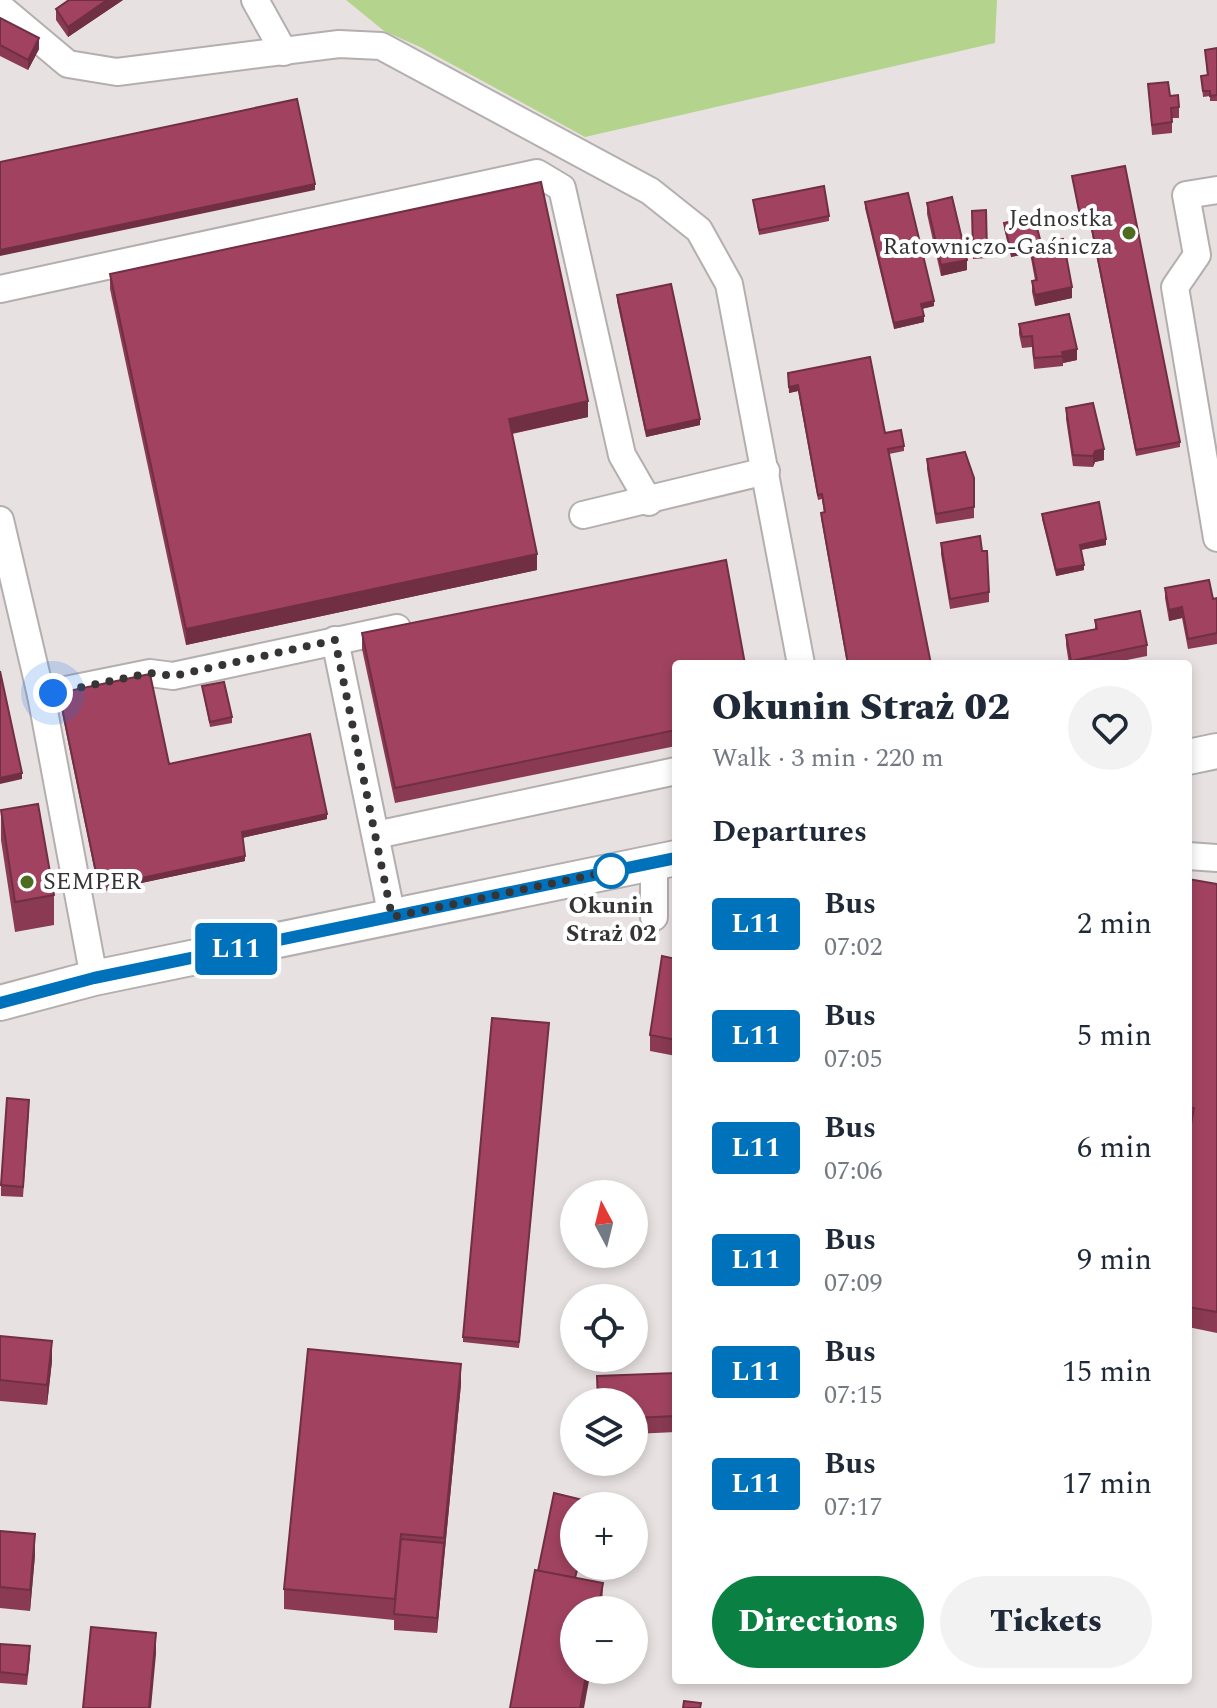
<!DOCTYPE html>
<meta charset="utf-8">
<style>
body{margin:0;font-family:Spectral,serif;background:#f2f2f3;color:#1f2937;height:100vh;display:flex;flex-direction:column;font-size:30px;white-space:nowrap}
*{box-sizing:border-box;margin:0}
p{font-size:26px;color:#747a83}
.icon{flex:none;width:44px;height:44px;fill:none;stroke:currentColor;stroke-width:2;stroke-linecap:round;stroke-linejoin:round}
.map{position:relative;flex:1;overflow:hidden}
.drawer{position:absolute;left:672px;top:660px;width:520px;height:1024px;display:flex;flex-direction:column;background:#fff;border-radius:8px;box-shadow:0 4px 12px #0003}
.drawer>*{flex:none}
.badge{padding:0 16px;border-radius:6px;font-size:28px;line-height:52px}
.needle{width:52px;rotate:353deg}
.fabs{position:absolute;left:560px;top:1180px;display:grid;gap:16px}
.fabs a{display:grid;place-items:center;width:88px;height:88px;border-radius:50%;background:#fff;box-shadow:0 4px 12px #0003;font-size:40px}
.you{position:absolute;width:40px;height:40px;margin:-20px;border:6px solid #fff;border-radius:50%;background:#1a73e8;box-shadow:0 0 0 12px #1a73e833}
.map>.badge{position:absolute;translate:-50% -50%;box-shadow:0 0 0 4px #fff}
h2{padding:0 40px;font-size:30px;line-height:72px}
.round{display:grid;place-items:center;flex:none;width:84px;height:84px;border-radius:42px;background:#f2f2f3}
.summary{display:flex;align-items:center;justify-content:space-between;height:136px;padding:0 40px}
h1{font-size:38px;font-weight:800;line-height:60px}
.action{display:flex;gap:16px;margin-top:auto;padding:16px 40px}
.action a{flex:1;height:92px;border-radius:48px;background:#0b8043;color:#fff;font-size:32px;font-weight:800;line-height:92px;text-align:center}
.action a+a{background:#f2f2f3;color:#1f2937}
ul{padding:0;list-style:none}
li{display:flex;align-items:center;gap:24px;height:112px;padding:0 40px}
li div{flex:1}
li b{display:block;font-size:30px}
li em{font-style:normal}
li .badge{min-width:88px;font-weight:700;text-align:center}
.map>svg:first-child{display:block}
.green{fill:#b4d48d}
.lines{fill:none;stroke-linecap:round;stroke-linejoin:round}
.minor-casing{stroke:#b4aeaf;stroke-width:30}
.major-casing{stroke:#b4aeaf;stroke-width:38}
.minor{stroke:#fff;stroke-width:26}
.major{stroke:#fff;stroke-width:34}
.wall{fill:#8a3a53}
.shaded-wall{fill:#712f43}
.building{fill:#a14360;stroke:#712f43;stroke-width:2}
.line-casing{stroke:#fff;stroke-width:18}
.line{stroke:#0072bc;stroke-width:12}
.walk{stroke:#363434;stroke-width:8;stroke-dasharray:0 14.4}
.poi-dot{fill:#4e6c20;stroke:#fff;stroke-width:3}
.stop-dot{fill:#fff;stroke:#0072bc;stroke-width:4}
.labels{text-anchor:middle;dominant-baseline:central;stroke-width:8;stroke-linejoin:round;paint-order:stroke}
.poi-label{font-size:24px;fill:#363434;stroke:#fff;text-anchor:end}
.stop-label{font-size:24px;font-weight:bold;fill:#363434;stroke:#fff}
</style>
<div class="map">
<svg width="1217" height="1708" viewBox="0 0 1217 1708">
<rect width="100%" height="100%" fill="#e8e1e2"/>
<polygon class="green" points="346,0 997,0 995,43 585,137 420,47 384,31"/>
<g class="lines">
<defs>
<g id="minor">
<polyline points="255,0 284,52"/>
<polyline points="0,7 68,64 117,72 339,44 381,46 650,191 699,230 729,284 801,664"/>
<polyline points="1217,190 1186,195 1197,255 1175,287 1217,538"/>
<polyline points="0,289 537,173 562,188 622,455 649,502"/>
<polyline points="583,515 766,471"/>
<polyline points="0,520 41,695 94,978"/>
<polyline points="335,640 392,917"/>
<polyline points="41,695 150,673 173,676 397,628"/>
<polyline points="376,835 676,771"/>
<polyline points="1188,856 1217,858"/>
<polyline points="654,863 654,917"/>
</g>
<g id="major">
<polyline points="1188,757 1217,751"/>
<polyline points="0,1003 94,978 676,858"/>
</g>
</defs>
<use href="#minor" class="minor-casing"/>
<use href="#major" class="major-casing"/>
<use href="#minor" class="minor"/>
<use href="#major" class="major"/>
</g>
<g class="wall">
<polygon points="69,0 123,0 68,37 56,20 56,9"/>
<polygon points="0,18 39,49 28,70 0,56"/>
<polygon points="1217,48 1217,101 1210,101 1210,96 1203,97 1201,76 1207,75 1205,50"/>
<polygon points="1148,84 1170,96 1179,107 1179,118 1172,118 1172,133 1152,135"/>
<polygon points="1072,176 1180,442 1180,447 1136,456 1090,224 1081,226"/>
<polygon points="753,200 829,216 829,221 759,235"/>
<polygon points="865,202 934,306 922,309 924,322 894,329 865,208"/>
<polygon points="927,203 967,270 941,276 927,214"/>
<polygon points="986,210 987,258 973,259 972,211"/>
<polygon points="1004,223 1041,243 1072,298 1035,306 1032,292 1032,281 1035,280 1030,253 1011,257 1004,228"/>
<polygon points="110,274 588,417 512,434 537,570 186,645 110,289"/>
<polygon points="617,295 700,425 646,437 617,301"/>
<polygon points="1019,324 1077,360 1063,363 1063,366 1034,369 1032,347 1022,348 1019,334"/>
<polygon points="788,373 904,446 904,451 889,454 931,664 847,664 821,518 821,513 824,513 822,499 818,500 798,391 789,393"/>
<polygon points="1066,408 1104,460 1095,462 1093,467 1073,466 1066,419"/>
<polygon points="927,459 974,478 974,518 936,524 927,469"/>
<polygon points="1042,514 1106,545 1081,550 1084,570 1056,576 1042,519"/>
<polygon points="941,543 989,592 989,602 950,609 941,554"/>
<polygon points="1165,588 1213,599 1217,598 1217,644 1188,649 1182,618 1169,621 1165,598"/>
<polygon points="1095,620 1147,645 1147,656 1107,664 1069,664 1066,645 1066,635 1095,629"/>
<polygon points="362,633 676,664 676,746 395,803 362,649"/>
<polygon points="202,686 232,717 232,723 210,727"/>
<polygon points="59,693 169,764 327,819 242,838 245,861 99,892 59,698"/>
<polygon points="1,810 54,895 54,925 15,932 1,840"/>
<polygon points="1188,879 1217,884 1217,1333 1188,1327 1188,1140 1190,1128 1188,1128"/>
<polygon points="676,959 676,1056 650,1051 650,1035"/>
<polygon points="549,1023 519,1348 463,1342 463,1337"/>
<polygon points="29,1111 23,1197 1,1196 1,1185"/>
<polygon points="0,1336 52,1361 47,1405 0,1401"/>
<polygon points="676,1373 676,1432 634,1434 634,1402 597,1402 597,1376"/>
<polygon points="461,1384 437,1633 394,1630 394,1620 284,1609 284,1589"/>
<polygon points="0,1531 35,1555 30,1611 0,1608"/>
<polygon points="0,1644 30,1657 27,1685 0,1683"/>
</g>
<g class="shaded-wall">
<polygon points="107,0 123,0 68,37 68,27"/>
<polygon points="39,38 39,49 28,70 28,60"/>
<polygon points="315,184 315,190 0,256 0,250"/>
<polygon points="1030,247 1030,253 1011,257 1011,252"/>
<polygon points="967,260 967,270 941,276 941,265"/>
<polygon points="1072,287 1072,298 1035,306 1035,295"/>
<polygon points="934,301 934,306 921,309 921,304"/>
<polygon points="924,316 924,322 894,329 894,323"/>
<polygon points="1077,349 1077,360 1063,363 1062,352"/>
<polygon points="798,385 798,391 789,393 789,387"/>
<polygon points="588,401 588,417 509,434 509,419"/>
<polygon points="700,419 700,425 646,437 646,431"/>
<polygon points="1104,449 1104,460 1095,462 1093,467 1093,456 1095,451"/>
<polygon points="1106,539 1106,545 1080,550 1080,545"/>
<polygon points="537,554 537,570 186,645 186,629"/>
<polygon points="1084,565 1084,570 1056,576 1056,570"/>
<polygon points="1182,607 1182,618 1169,621 1169,610"/>
<polygon points="22,773 22,779 0,784 0,778"/>
<polygon points="327,814 327,819 242,838 242,832"/>
<polygon points="245,856 245,861 99,892 99,887"/>
<polygon points="52,1341 52,1361 47,1405 47,1385"/>
<polygon points="461,1364 461,1384 444,1559 444,1538"/>
<polygon points="35,1534 35,1555 30,1611 30,1590"/>
<polygon points="444,1543 444,1559 437,1633 437,1618"/>
<polygon points="603,1583 602,1610 598,1610"/>
<polygon points="156,1633 156,1654 151,1708 149,1708"/>
<polygon points="587,1670 591,1670 584,1708 580,1708"/>
</g>
<g class="building">
<polygon points="69,0 107,0 68,27 56,9"/>
<polygon points="0,18 39,38 28,60 0,45"/>
<polygon points="1217,48 1217,95 1210,96 1210,91 1203,91 1201,76 1208,75 1205,50"/>
<polygon points="1168,82 1170,96 1178,95 1179,107 1171,108 1172,122 1152,125 1148,84"/>
<polygon points="297,99 315,184 0,250 0,162"/>
<polygon points="1125,166 1180,442 1136,450 1090,219 1081,220 1072,176"/>
<polygon points="541,182 588,401 509,419 537,554 186,629 110,274"/>
<polygon points="824,186 829,216 759,230 753,200"/>
<polygon points="908,193 934,301 921,304 924,316 894,323 865,202"/>
<polygon points="952,197 967,260 941,265 927,203"/>
<polygon points="986,210 987,253 973,253 972,211"/>
<polygon points="1034,216 1041,243 1011,252 1004,223"/>
<polygon points="1063,239 1072,287 1035,295 1032,281 1037,280 1030,246"/>
<polygon points="671,284 700,419 646,431 617,295"/>
<polygon points="1069,314 1077,349 1062,352 1063,356 1034,358 1032,336 1022,337 1019,324"/>
<polygon points="870,357 885,433 901,430 904,446 888,449 931,664 848,664 821,513 825,512 822,494 818,495 798,385 789,387 788,373"/>
<polygon points="1093,403 1104,449 1095,451 1093,456 1073,455 1066,408"/>
<polygon points="965,452 974,478 974,507 936,514 927,459"/>
<polygon points="1099,502 1106,539 1080,545 1084,565 1056,570 1042,514"/>
<polygon points="980,536 982,551 987,551 989,592 950,599 941,543"/>
<polygon points="726,560 745,664 676,664 676,730 395,788 362,633"/>
<polygon points="1209,580 1213,599 1217,598 1217,633 1188,639 1182,607 1169,610 1165,588"/>
<polygon points="1140,611 1147,645 1071,661 1066,635 1097,629 1095,620"/>
<polygon points="0,671 22,773 0,778"/>
<polygon points="150,674 169,764 310,734 327,814 242,832 245,856 99,887 59,693"/>
<polygon points="224,682 232,717 210,722 202,686"/>
<polygon points="38,804 54,895 15,902 1,810"/>
<polygon points="1188,879 1217,884 1217,1312 1188,1307 1188,1140 1194,1108 1188,1107"/>
<polygon points="662,956 676,959 676,1040 650,1035"/>
<polygon points="492,1018 549,1023 519,1342 463,1337"/>
<polygon points="7,1098 29,1100 23,1187 1,1185"/>
<polygon points="0,1336 52,1341 47,1385 0,1380"/>
<polygon points="308,1349 461,1364 444,1538 401,1534 395,1599 284,1589"/>
<polygon points="676,1373 676,1416 634,1418 634,1402 598,1402 597,1376"/>
<polygon points="554,1493 591,1502 590,1506 574,1506 574,1566 578,1566 575,1578 538,1571"/>
<polygon points="0,1531 35,1534 30,1590 0,1587"/>
<polygon points="401,1539 444,1543 437,1618 394,1614"/>
<polygon points="535,1570 603,1583 598,1610 574,1610 574,1670 587,1670 580,1708 510,1708"/>
<polygon points="91,1627 156,1633 149,1708 83,1708"/>
<polygon points="0,1644 30,1646 27,1675 0,1672"/>
<polygon points="684,1701 701,1703 700,1708 683,1708"/>
</g>
<g class="lines">
<defs>
<polyline id="line" points="0,1003 94,978 676,858"/>
</defs>
<use href="#line" class="line-casing"/>
<use href="#line" class="line"/>
<polyline class="walk" points="53,693 150,673 173,676 335,640 392,917 611,871"/>
</g>
<g class="poi-dot">
<circle cx="1129" cy="233" r="8"/>
<circle cx="27" cy="882" r="8"/>
</g>
<circle class="stop-dot" cx="611" cy="871" r="16"/>
<g class="labels">
<g class="poi-label">
<text x="1113" y="219">Jednostka<tspan x="1113" dy="28">Ratowniczo-Gaśnicza</tspan></text>
<text x="43" y="882" text-anchor="start">SEMPER</text>
</g>
<g class="stop-label">
<text x="611" y="906">Okunin<tspan x="611" dy="28">Straż 02</tspan></text>
</g>
</g>
</svg>
<div class="fabs">
<a><svg class="needle" viewBox="-14 -14 28 28"><path d="M0-13l5 13h-10z" fill="#e53935"/><path d="M0 13l5-13h-10z" fill="#747a83"/></svg></a>
<a><svg class="icon" aria-label="locate" viewBox="0 0 24 24"><circle cx="12" cy="12" r="6"/><path d="M12 2v4M12 18v4M2 12h4M18 12h4"/></svg></a>
<a><svg class="icon" aria-label="layers" viewBox="0 0 24 24"><path d="M12 4l9 5-9 5-9-5zM3 14l9 5 9-5"/></svg></a>
<a>+</a>
<a>−</a>
</div>
<div class="you" style="left:53px;top:693px"></div>
<b class="badge" style="left:236px;top:949px;background:#0072bc;color:#fff">L11</b>
<section class="drawer">
<div class="summary"><div><h1>Okunin Straż 02</h1><p>Walk · 3 min · 220 m</p></div><a class="round"><svg class="icon" aria-label="heart" viewBox="0 0 24 24"><path d="M12 20l-8-8c-3-5 5-10 8-4 3-6 11-1 8 4z"/></svg></a></div>
<h2>Departures</h2>
<ul>
<li><span class="badge" style="background:#0072bc;color:#fff">L11</span><div><b>Bus</b><p>07:02</p></div><em>2 min</em></li>
<li><span class="badge" style="background:#0072bc;color:#fff">L11</span><div><b>Bus</b><p>07:05</p></div><em>5 min</em></li>
<li><span class="badge" style="background:#0072bc;color:#fff">L11</span><div><b>Bus</b><p>07:06</p></div><em>6 min</em></li>
<li><span class="badge" style="background:#0072bc;color:#fff">L11</span><div><b>Bus</b><p>07:09</p></div><em>9 min</em></li>
<li><span class="badge" style="background:#0072bc;color:#fff">L11</span><div><b>Bus</b><p>07:15</p></div><em>15 min</em></li>
<li><span class="badge" style="background:#0072bc;color:#fff">L11</span><div><b>Bus</b><p>07:17</p></div><em>17 min</em></li>
</ul>
<div class="action"><a>Directions</a><a>Tickets</a></div>
</section>
</div>
